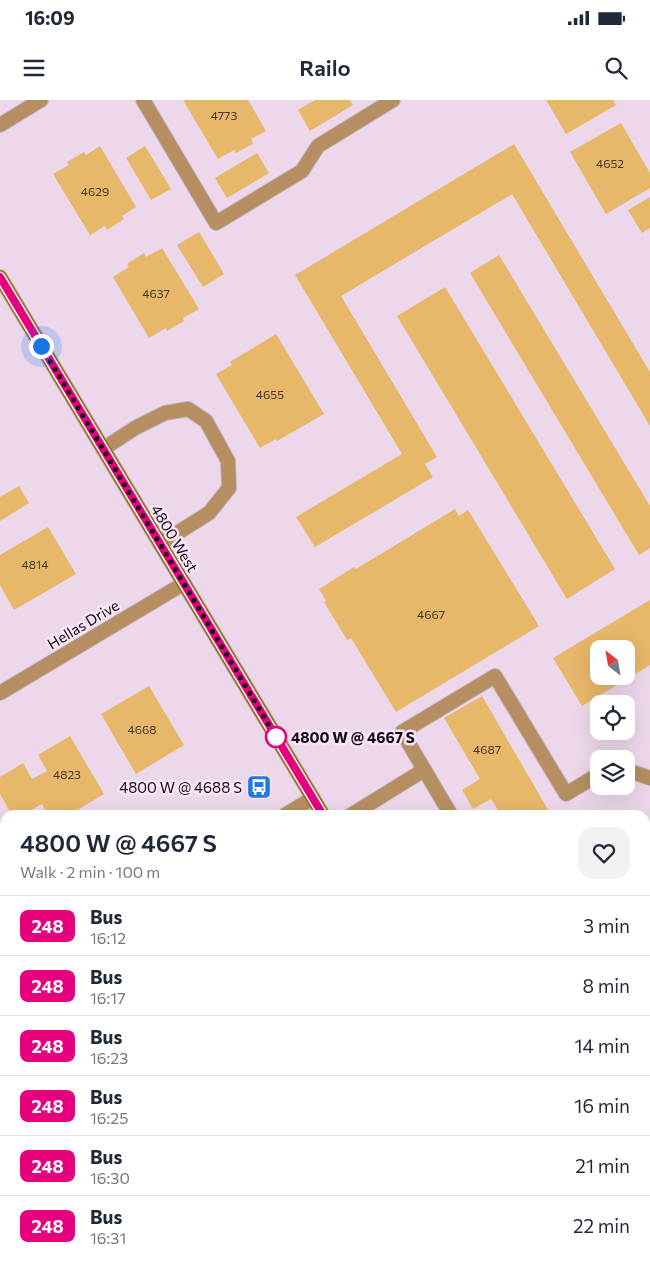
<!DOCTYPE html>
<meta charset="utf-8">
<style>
body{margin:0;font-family:Commissioner,sans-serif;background:#f2f2f3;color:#1f2937;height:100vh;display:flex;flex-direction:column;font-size:19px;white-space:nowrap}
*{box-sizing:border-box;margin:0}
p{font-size:16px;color:#747a83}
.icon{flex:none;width:28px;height:28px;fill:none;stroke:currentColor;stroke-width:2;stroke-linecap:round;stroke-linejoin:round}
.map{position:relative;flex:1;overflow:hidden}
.panel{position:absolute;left:0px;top:710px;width:650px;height:455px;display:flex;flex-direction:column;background:#fff;border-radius:15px 15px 0 0;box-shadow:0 5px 20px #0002}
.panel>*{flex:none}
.badge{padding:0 10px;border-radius:8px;font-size:18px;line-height:32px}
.needle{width:32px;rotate:329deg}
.fabs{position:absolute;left:590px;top:540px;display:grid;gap:10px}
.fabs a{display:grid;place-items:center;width:45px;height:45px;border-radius:10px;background:#fff;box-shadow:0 5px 20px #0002;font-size:25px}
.you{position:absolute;width:25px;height:25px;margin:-12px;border:4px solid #fff;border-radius:50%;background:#1a73e8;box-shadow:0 0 0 8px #1a73e833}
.map>.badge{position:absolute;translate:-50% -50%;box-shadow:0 0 0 2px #fff}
.round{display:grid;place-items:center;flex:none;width:52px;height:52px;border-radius:15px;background:#f2f2f3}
.overview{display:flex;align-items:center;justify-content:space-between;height:85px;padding:0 20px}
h1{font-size:24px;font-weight:600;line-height:38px}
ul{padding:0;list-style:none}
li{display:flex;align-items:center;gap:15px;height:60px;padding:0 20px;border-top:1px solid #e0e1e3}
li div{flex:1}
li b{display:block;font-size:19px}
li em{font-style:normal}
li .badge{min-width:55px;font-weight:700;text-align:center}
.status{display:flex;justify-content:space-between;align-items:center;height:35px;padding:0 25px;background:#fff;direction:ltr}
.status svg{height:14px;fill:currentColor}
header{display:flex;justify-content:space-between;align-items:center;height:65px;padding:0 20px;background:#fff;font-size:22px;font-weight:600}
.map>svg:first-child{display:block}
.building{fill:#e7b76a;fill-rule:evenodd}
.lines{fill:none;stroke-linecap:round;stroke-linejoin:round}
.service-casing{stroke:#c5b4c3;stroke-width:16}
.minor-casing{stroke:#c5b4c3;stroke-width:16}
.tertiary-casing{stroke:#c5b4c3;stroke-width:16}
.secondary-casing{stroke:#c5b4c3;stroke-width:16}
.service{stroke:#b58f61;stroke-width:14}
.minor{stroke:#b58f61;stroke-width:14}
.tertiary{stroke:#b58f61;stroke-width:14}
.secondary{stroke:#9d660e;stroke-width:14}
.line-casing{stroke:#fff;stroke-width:11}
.line{stroke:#e6007e;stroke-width:8}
.walk{stroke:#150e14;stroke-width:5;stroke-dasharray:0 9}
.stop-dot{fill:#fff;stroke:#e6007e;stroke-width:2.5}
.labels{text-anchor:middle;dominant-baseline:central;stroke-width:5;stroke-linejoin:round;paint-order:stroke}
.number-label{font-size:12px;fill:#4a382a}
.street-label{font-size:15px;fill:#150e14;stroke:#f9e5f7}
.stop-label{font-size:15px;font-weight:bold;fill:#150e14;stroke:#f9e5f7;text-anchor:start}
.poi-label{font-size:15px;fill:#150e14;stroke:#f9e5f7;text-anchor:end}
</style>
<div class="status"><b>16:09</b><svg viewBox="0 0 49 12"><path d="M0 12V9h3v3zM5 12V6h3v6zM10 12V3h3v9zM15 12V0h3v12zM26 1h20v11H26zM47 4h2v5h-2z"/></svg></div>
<header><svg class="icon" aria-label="menu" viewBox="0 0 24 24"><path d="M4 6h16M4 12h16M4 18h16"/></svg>Railo<svg class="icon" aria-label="search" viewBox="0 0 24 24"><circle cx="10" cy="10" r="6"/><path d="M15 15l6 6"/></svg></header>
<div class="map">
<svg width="650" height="1165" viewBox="0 0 650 1165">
<rect width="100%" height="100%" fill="#ecd8ea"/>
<g class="building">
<polygon points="183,0 248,0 266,31 251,39 253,44 236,53 234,50 218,59"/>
<polygon points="315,0 350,0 353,5 310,31 298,10"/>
<polygon points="546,0 613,0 616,5 566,34"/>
<polygon points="621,23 650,73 650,88 606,114 570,52"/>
<polygon points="514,44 650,272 650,326 512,94 341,196 437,357 425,364 433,377 315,447 296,417 402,354 295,175"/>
<polygon points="100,46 136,107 122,116 124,119 107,130 105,126 90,135 53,74 69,65 67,62 84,52 86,55"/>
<polygon points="145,46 171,89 151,100 126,58"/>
<polygon points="257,53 269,73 227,98 215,78"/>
<polygon points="650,97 650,128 642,133 628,110"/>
<polygon points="199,132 224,174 203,187 177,145"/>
<polygon points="162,148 199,209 183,218 184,221 167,231 166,228 149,238 113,177 129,167 127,164 144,153 146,157"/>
<polygon points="499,155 650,406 650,448 639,455 470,173"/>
<polygon points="445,187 615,469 567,499 397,216"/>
<polygon points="276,234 324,314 277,341 276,339 260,348 216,274 232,265 230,262"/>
<polygon points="19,386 29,403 0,421 0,397"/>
<polygon points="455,409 459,416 468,410 539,526 396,612 351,538 347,540 324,502 326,501 319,489 354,467 356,469"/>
<polygon points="48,427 76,474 14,510 0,485 0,455"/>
<path d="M 650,500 L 650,565 L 582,606 L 553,558 ZM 599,549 L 626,549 L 626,576 L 599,576 Z"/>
<polygon points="149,586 184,645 136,674 101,614"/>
<polygon points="482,596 551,715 501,715 491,699 473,709 462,690 480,679 444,618"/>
<polygon points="70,636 104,694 69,715 48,715 42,704 22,715 12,715 0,694 0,677 23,663 32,679 47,671 38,655"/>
<polygon points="0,720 5,728 5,755 0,758"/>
<polygon points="650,1068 650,1107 645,1099 645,1071"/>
<polygon points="465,1160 473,1160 473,1165 448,1165 448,1162"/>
</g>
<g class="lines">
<defs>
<g id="service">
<polyline points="143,0 216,123 302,71 318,46 393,0"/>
<polyline points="103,349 135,328 165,313 188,309 206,321 228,361 229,388 209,413 160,444"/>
<polyline points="626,670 650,678"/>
<polyline points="285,715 313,698"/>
<polyline points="351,715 424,670"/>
<polyline points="451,715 402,632 495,576 566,694 599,674"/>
<polyline points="645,789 650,786"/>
<polyline points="267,1160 270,1165"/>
</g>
<g id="minor">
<polyline points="0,25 41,0"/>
<polyline points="0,593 183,484"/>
</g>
<polyline id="tertiary" points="578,1160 580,1165"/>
<g id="secondary">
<polyline points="0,177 323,715"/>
<polyline points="645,962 650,959"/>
<polyline points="305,1165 313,1160"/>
</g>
</defs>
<use href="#service" class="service-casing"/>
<use href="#minor" class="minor-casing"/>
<use href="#tertiary" class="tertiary-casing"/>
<use href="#secondary" class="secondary-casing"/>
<use href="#service" class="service"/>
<use href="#minor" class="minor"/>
<use href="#tertiary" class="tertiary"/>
<use href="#secondary" class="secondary"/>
</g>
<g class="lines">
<defs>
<polyline id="line" points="0,177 323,715"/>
</defs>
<use href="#line" class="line-casing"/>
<use href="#line" class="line"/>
<polyline class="walk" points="41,246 276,637"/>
</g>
<defs>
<symbol id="bus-square" viewBox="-11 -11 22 22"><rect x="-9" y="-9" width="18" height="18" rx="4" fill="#2078e2" stroke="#f9e5f7"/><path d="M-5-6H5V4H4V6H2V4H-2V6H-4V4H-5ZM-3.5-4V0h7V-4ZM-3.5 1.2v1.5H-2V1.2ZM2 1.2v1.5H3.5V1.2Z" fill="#fff"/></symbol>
</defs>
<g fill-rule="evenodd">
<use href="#bus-square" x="245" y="673" width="28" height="28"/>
</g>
<circle class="stop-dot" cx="276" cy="637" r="10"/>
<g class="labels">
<g class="number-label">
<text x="224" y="15">4773</text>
<text x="610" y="63">4652</text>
<text x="95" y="91">4629</text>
<text x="156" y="193">4637</text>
<text x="270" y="294">4655</text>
<text x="35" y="464">4814</text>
<text x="431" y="514">4667</text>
<text x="142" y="629">4668</text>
<text x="487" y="649">4687</text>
<text x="67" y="674">4823</text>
</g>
<g class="street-label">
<text transform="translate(175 438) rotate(59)">4800 West</text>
<text transform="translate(83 524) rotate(-31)">Hellas Drive</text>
</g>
<g class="stop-label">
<text x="291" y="637">4800 W @ 4667 S</text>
</g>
<g class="poi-label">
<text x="242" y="687">4800 W @ 4688 S</text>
</g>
</g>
</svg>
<div class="fabs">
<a><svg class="needle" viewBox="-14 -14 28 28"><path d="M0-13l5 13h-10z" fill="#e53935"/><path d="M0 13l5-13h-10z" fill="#747a83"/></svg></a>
<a><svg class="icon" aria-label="locate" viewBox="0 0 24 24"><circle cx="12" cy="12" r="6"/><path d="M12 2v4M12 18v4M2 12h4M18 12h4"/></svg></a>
<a><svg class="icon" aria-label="layers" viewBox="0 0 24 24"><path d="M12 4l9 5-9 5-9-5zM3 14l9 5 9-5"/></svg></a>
</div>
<div class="you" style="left:41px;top:246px"></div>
<section class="panel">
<div class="overview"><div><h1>4800 W @ 4667 S</h1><p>Walk · 2 min · 100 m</p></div><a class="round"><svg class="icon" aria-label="heart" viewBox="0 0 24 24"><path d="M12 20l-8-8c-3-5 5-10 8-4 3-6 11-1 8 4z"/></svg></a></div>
<ul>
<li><span class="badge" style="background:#e6007e;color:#fff">248</span><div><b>Bus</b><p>16:12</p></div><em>3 min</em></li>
<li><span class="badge" style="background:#e6007e;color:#fff">248</span><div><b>Bus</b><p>16:17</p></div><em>8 min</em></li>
<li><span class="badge" style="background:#e6007e;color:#fff">248</span><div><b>Bus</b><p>16:23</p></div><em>14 min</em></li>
<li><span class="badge" style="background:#e6007e;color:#fff">248</span><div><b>Bus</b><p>16:25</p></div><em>16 min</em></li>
<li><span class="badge" style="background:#e6007e;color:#fff">248</span><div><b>Bus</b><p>16:30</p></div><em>21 min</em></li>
<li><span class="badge" style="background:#e6007e;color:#fff">248</span><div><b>Bus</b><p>16:31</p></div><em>22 min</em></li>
</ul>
</section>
</div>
